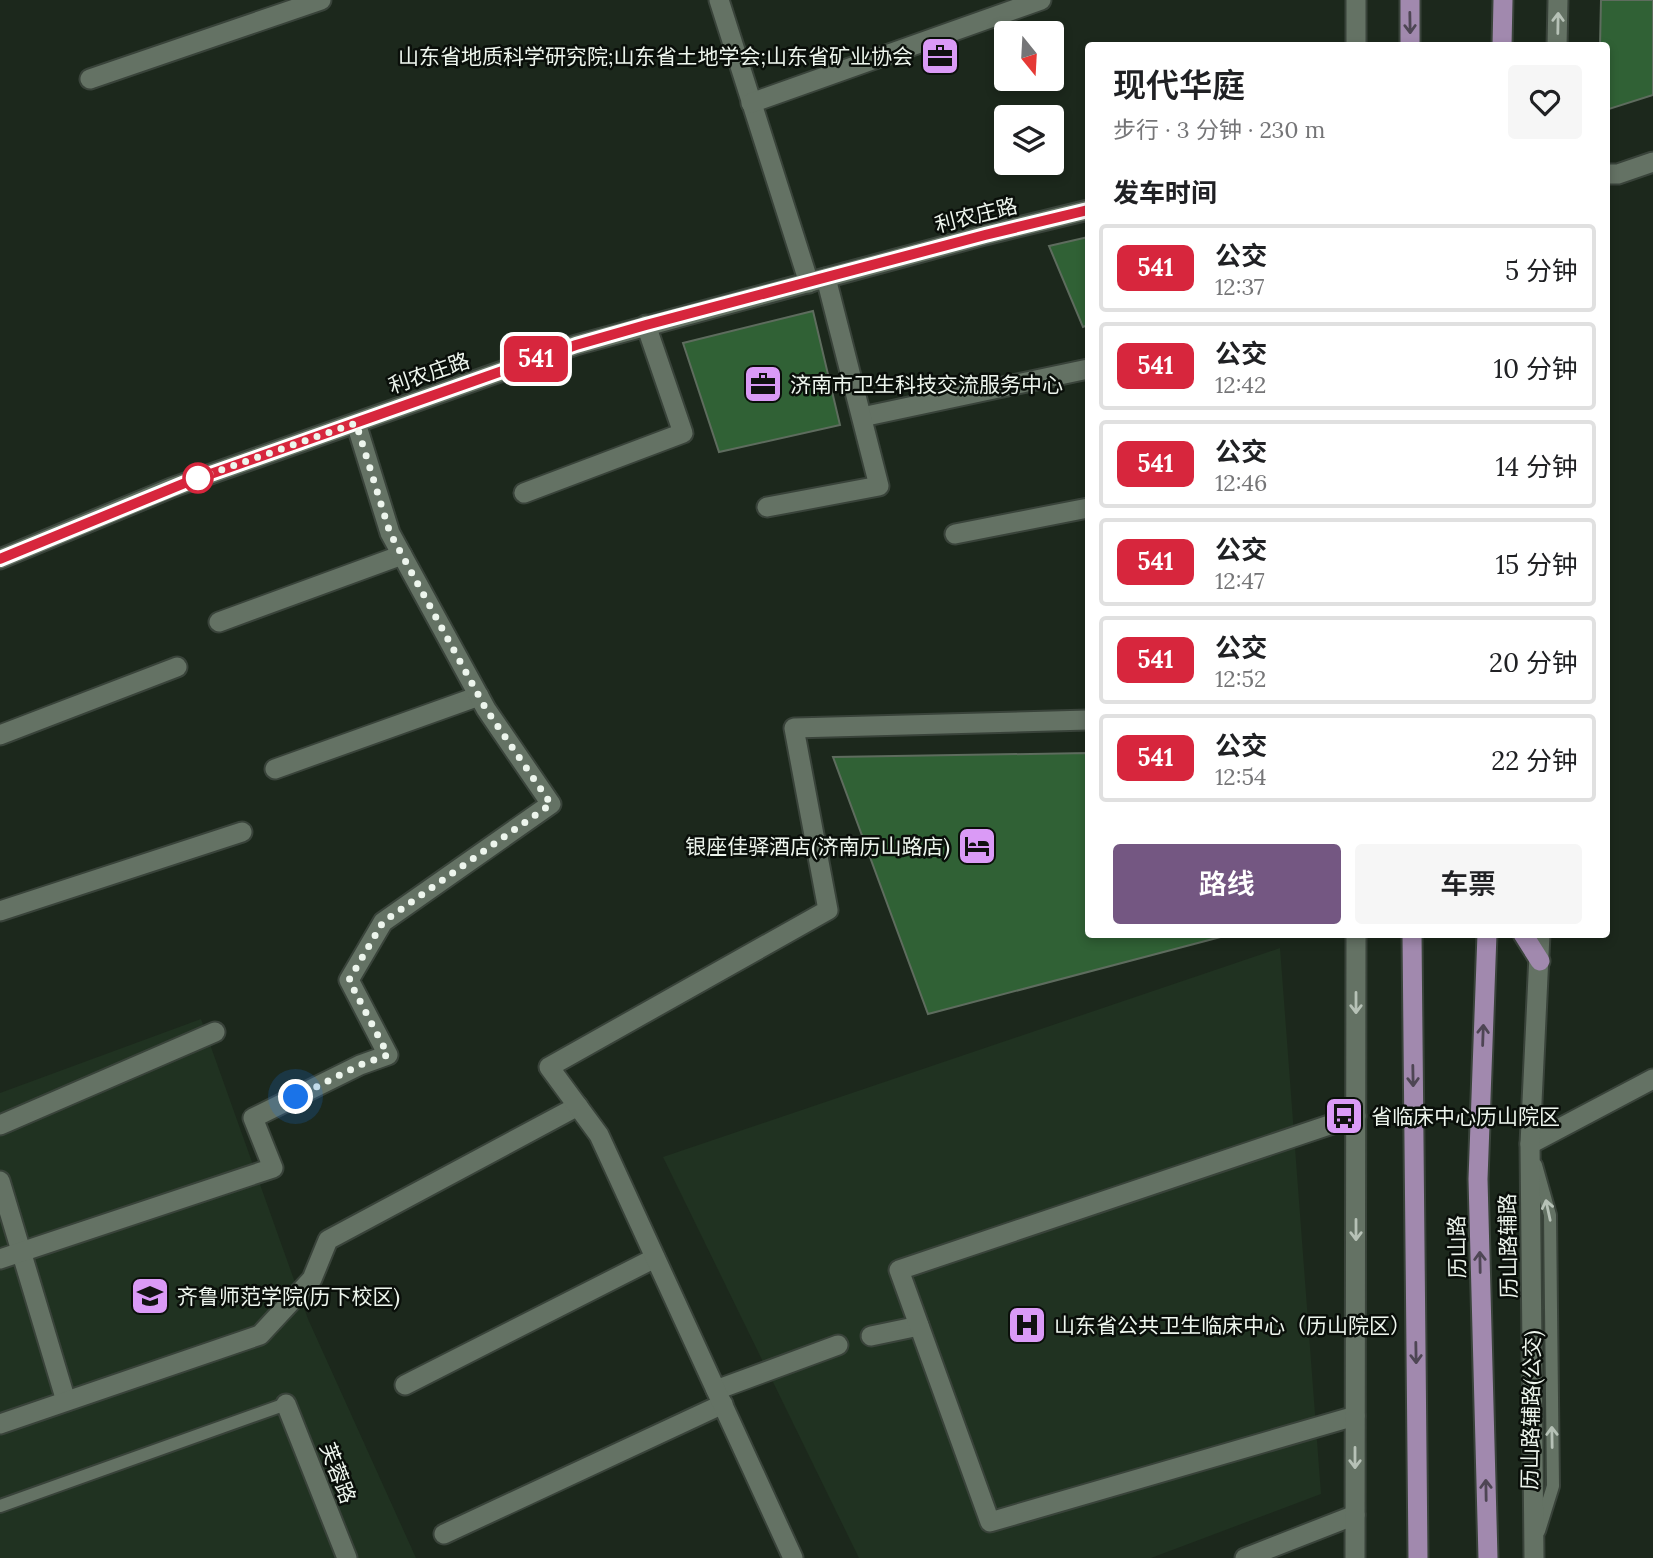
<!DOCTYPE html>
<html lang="zh">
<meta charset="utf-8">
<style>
body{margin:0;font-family:Lora,"Noto Sans SC",serif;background:#f6f6f6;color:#202124;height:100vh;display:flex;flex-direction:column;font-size:26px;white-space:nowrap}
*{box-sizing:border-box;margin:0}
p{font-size:23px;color:#757577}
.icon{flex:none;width:38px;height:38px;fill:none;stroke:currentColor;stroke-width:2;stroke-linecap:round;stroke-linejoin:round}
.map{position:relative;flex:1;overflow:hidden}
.details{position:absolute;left:1085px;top:42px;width:525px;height:896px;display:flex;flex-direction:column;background:#fff;border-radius:7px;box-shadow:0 4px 10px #0003}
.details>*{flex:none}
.badge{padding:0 14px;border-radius:10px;font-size:24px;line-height:46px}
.needle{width:46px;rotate:162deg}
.tools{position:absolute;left:994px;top:21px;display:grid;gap:14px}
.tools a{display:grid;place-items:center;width:70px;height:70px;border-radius:7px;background:#fff;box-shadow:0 4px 10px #0003;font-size:35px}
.you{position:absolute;width:35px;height:35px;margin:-18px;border:5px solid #fff;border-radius:50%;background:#1a73e8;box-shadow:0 0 0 10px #1a73e833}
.map>.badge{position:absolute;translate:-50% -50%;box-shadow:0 0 0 4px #fff}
h2{padding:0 28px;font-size:26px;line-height:63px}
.round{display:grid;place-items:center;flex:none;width:74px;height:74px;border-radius:7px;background:#f6f6f6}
.head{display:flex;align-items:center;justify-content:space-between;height:119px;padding:0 28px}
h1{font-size:33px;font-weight:600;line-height:52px}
.cta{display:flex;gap:14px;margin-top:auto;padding:14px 28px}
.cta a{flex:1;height:80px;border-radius:7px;background:#745782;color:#fff;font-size:28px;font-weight:600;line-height:80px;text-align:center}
.cta a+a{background:#f6f6f6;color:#202124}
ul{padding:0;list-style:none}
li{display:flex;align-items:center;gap:21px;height:88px;margin:0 14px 10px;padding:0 14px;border:4px solid #e0e0e0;border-radius:7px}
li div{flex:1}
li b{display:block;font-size:26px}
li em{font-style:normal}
li .badge{min-width:77px;font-weight:700;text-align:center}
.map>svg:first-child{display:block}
.built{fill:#203221}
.building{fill:#306135;stroke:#5e6c5e;stroke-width:2}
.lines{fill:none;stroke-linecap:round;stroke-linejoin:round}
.service-casing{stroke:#39433a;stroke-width:16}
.minor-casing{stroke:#39433a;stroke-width:23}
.tertiary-casing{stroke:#39433a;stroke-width:23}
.primary-casing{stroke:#39433a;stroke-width:23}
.service{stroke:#647264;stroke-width:12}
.minor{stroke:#647264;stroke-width:19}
.tertiary{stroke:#647264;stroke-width:19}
.primary{stroke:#a189ae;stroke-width:19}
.oneway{stroke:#4e4654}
.oneway2{stroke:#b6c1b6}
.line-casing{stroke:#fff;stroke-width:16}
.line{stroke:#d7263d;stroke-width:10}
.walk{stroke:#edf5ed;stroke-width:7;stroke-dasharray:0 12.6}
.stop-dot{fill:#fff;stroke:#d7263d;stroke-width:3.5}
.labels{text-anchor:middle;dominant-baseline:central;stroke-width:5;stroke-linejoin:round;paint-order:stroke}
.poi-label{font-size:21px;fill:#edf5ed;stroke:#0a0f0a;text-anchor:start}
.street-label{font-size:21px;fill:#edf5ed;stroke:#0a0f0a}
</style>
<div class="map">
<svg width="1653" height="1558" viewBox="0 0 1653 1558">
<rect width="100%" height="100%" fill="#1c281c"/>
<g class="built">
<polygon points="1280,948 1321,1494 1151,1558 859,1558 663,1157"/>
<polygon points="201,1019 308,1319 416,1558 0,1558 0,1093"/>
</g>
<g class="building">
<polygon points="1601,0 1653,0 1653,95 1606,110 1606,46 1600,46"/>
<polygon points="1088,237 1088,325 1083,327 1049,246"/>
<polygon points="813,311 840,425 719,452 683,343"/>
<polygon points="1088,753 1088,934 1232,934 928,1014 833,757"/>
</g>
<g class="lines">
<defs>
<g id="service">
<polyline points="1536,1165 1550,1215 1551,1309 1553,1486 1539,1531"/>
<polyline points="0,1506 286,1404"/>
</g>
<g id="minor">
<polyline points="719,0 809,283"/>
<polyline points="90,79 321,0"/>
<polyline points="751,103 1041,0"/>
<polyline points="1606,174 1618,174 1653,162"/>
<polyline points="862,417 1088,369"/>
<polyline points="524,493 683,433 646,325"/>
<polyline points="767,507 879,486 826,278"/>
<polyline points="955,534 1088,508"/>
<polyline points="219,622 402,555"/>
<polyline points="0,735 177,667"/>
<polyline points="275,769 479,696"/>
<polyline points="0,911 242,832"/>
<polyline points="0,1125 215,1032"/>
<polyline points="1530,1144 1653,1079"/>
<polyline points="0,1181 66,1401"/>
<polyline points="0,1259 273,1168 253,1118 360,1065 388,1055 349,980 383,922 551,804 486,709 390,533 356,423"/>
<polyline points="871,1336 919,1326"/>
<polyline points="405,1385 655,1258"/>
<polyline points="716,1390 838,1345"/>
<polyline points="286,1404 347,1558"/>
<polyline points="1355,1416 990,1522 899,1270 1356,1116"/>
<polyline points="0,1424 260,1335 312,1279 328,1240 578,1106"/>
<polyline points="444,1534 723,1404"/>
<polyline points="793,1558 599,1135 549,1067 828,910 794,728 1088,720"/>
<polyline points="1245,1558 1355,1515"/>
</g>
<g id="tertiary">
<polyline points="1356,0 1356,46"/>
<polyline points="1557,46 1558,0"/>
<polyline points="0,559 171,488 576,345 985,235 1088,210"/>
<polyline points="1355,1558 1356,934"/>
<polyline points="1534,1558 1530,1144 1540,934"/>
</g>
<g id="primary">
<polyline points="1410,0 1410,46"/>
<polyline points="1502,46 1503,0"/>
<polyline points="1412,934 1418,1558"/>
<polyline points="1487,934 1478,1179 1488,1558"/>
<polyline points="1523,934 1540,961"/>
</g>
</defs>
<use href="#service" class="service-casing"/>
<use href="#minor" class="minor-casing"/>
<use href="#tertiary" class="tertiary-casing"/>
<use href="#primary" class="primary-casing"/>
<use href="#service" class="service"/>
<use href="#minor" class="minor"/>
<use href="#tertiary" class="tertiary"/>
<use href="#primary" class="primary"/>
</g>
<defs><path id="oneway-shaft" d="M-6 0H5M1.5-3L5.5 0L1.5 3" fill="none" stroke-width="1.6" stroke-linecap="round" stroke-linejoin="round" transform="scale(1.75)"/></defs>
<g class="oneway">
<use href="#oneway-shaft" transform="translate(1410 23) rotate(89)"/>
<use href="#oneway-shaft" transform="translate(1483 1035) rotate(-88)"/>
<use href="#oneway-shaft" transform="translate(1413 1076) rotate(89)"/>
<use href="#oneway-shaft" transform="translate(1480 1262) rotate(-91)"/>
<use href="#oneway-shaft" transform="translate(1416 1353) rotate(89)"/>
<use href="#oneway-shaft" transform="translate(1486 1490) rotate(-91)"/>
</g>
<g class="oneway2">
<use href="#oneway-shaft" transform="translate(1558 23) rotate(-89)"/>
<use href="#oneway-shaft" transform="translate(1356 1003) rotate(90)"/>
<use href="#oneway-shaft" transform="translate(1548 1210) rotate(-102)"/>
<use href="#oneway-shaft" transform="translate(1356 1230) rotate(90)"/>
<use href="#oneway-shaft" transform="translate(1552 1437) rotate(-91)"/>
<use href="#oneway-shaft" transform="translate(1355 1458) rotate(90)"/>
</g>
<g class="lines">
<defs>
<polyline id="line" points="0,559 185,483 576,345 646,325 985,235 1088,210"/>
</defs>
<use href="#line" class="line-casing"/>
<use href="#line" class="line"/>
<polyline class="walk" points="198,478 356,423 390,533 486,709 551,804 383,922 349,980 388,1055 360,1065 296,1097"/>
</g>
<defs>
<symbol id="office-square" viewBox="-11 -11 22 22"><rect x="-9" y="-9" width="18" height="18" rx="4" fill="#da9af6" stroke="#0a0f0a"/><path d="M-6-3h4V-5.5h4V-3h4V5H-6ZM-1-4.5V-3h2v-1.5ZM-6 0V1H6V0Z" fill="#111"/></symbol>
<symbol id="hotel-square" viewBox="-11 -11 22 22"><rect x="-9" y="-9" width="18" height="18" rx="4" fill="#da9af6" stroke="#0a0f0a"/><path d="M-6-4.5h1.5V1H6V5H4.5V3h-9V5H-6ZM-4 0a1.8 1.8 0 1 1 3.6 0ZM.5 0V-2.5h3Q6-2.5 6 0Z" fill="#111"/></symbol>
<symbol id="bus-square" viewBox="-11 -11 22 22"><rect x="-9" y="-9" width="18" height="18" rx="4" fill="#da9af6" stroke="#0a0f0a"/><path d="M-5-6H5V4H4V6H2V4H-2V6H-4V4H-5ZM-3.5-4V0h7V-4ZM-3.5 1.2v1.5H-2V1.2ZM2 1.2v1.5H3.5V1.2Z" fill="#111"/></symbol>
<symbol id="university-square" viewBox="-11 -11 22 22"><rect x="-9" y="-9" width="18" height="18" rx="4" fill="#da9af6" stroke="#0a0f0a"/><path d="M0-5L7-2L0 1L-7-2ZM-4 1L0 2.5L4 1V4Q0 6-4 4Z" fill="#111"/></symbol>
<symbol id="hospital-square" viewBox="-11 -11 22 22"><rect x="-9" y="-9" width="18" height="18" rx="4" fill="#da9af6" stroke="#0a0f0a"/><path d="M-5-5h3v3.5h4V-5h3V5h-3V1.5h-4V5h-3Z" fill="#111"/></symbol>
</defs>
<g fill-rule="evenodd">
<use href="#office-square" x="918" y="34" width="44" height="44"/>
<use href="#office-square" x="741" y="362" width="44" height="44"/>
<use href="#hotel-square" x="955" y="824" width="44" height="44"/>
<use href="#bus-square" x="1322" y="1094" width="44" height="44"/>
<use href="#university-square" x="128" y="1274" width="44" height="44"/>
<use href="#hospital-square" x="1005" y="1303" width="44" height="44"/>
</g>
<circle class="stop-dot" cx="198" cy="478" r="14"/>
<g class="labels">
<g class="poi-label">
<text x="913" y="56" text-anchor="end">山东省地质科学研究院;山东省土地学会;山东省矿业协会</text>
<text x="790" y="384">济南市卫生科技交流服务中心</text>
<text x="950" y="846" text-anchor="end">银座佳驿酒店(济南历山路店)</text>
<text x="1371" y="1116">省临床中心历山院区</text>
<text x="177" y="1296">齐鲁师范学院(历下校区)</text>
<text x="1054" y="1325">山东省公共卫生临床中心（历山院区）</text>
</g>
<g class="street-label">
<text transform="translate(976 215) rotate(-14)">利农庄路</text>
<text transform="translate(429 373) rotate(-19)">利农庄路</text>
<text transform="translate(1508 1246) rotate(-91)">历山路辅路</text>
<text transform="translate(1457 1247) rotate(-91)">历山路</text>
<text transform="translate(1531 1410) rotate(-89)">历山路辅路(公交)</text>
<text transform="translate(338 1473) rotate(69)">芙蓉路</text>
</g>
</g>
</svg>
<div class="tools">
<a><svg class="needle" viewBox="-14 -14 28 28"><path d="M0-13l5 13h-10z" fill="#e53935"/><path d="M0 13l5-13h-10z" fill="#757577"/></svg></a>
<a><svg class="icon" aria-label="layers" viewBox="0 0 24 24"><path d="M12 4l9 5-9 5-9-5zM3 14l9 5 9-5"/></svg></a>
</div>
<div class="you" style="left:296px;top:1097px"></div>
<b class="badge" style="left:536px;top:359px;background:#d7263d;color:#fff">541</b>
<section class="details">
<div class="head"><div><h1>现代华庭</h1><p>步行 · 3 分钟 · 230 m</p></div><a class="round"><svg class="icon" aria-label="heart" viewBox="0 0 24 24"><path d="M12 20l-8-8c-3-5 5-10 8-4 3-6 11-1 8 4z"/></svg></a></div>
<h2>发车时间</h2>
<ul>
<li><span class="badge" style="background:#d7263d;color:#fff">541</span><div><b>公交</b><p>12:37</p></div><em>5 分钟</em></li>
<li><span class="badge" style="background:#d7263d;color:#fff">541</span><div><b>公交</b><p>12:42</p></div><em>10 分钟</em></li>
<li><span class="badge" style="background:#d7263d;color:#fff">541</span><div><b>公交</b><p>12:46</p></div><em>14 分钟</em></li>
<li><span class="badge" style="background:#d7263d;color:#fff">541</span><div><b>公交</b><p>12:47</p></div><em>15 分钟</em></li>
<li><span class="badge" style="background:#d7263d;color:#fff">541</span><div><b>公交</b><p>12:52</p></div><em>20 分钟</em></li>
<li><span class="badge" style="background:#d7263d;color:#fff">541</span><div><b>公交</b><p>12:54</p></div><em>22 分钟</em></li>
</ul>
<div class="cta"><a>路线</a><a>车票</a></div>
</section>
</div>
